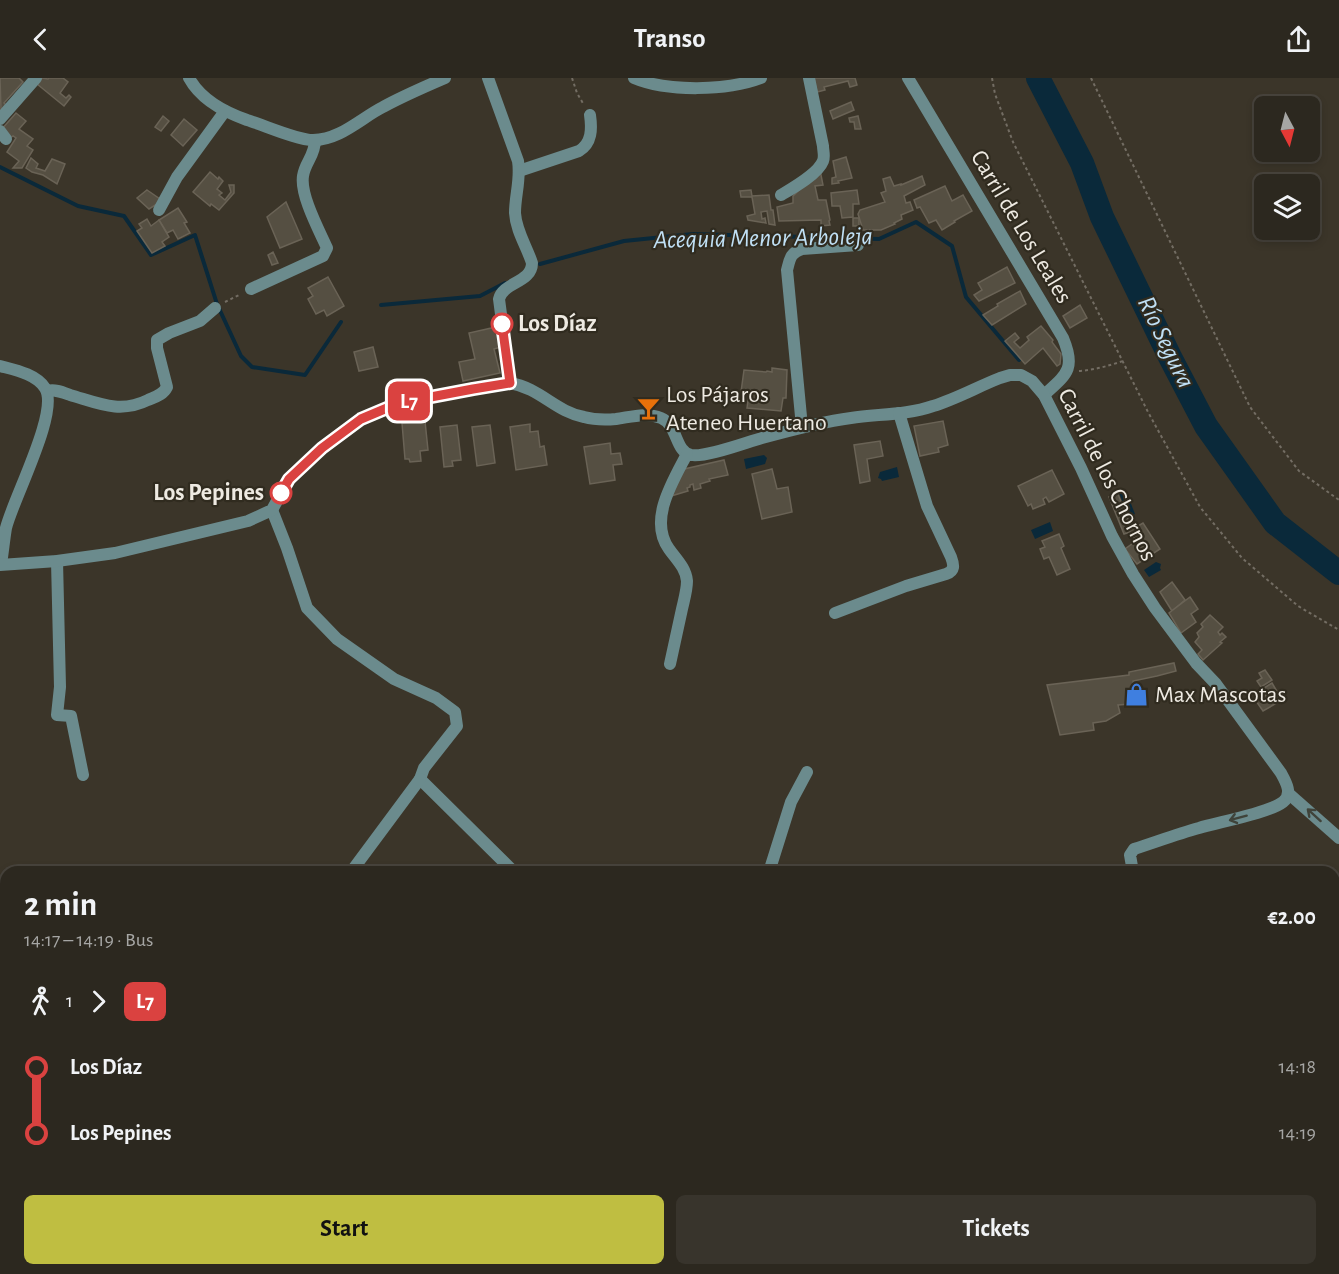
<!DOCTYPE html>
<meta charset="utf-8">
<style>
body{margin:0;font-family:"Alegreya Sans",sans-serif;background:#38342c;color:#f1f3f6;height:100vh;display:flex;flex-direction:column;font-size:22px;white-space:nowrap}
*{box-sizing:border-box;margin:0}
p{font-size:20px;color:#a6a6a4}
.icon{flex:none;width:33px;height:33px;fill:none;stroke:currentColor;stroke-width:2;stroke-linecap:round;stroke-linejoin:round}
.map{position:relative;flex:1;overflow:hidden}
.details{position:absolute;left:0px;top:788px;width:1340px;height:410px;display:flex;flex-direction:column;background:#2c281f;border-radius:18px 18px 0 0;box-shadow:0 3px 9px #0003,0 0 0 2px #48443d}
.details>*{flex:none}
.badge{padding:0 12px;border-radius:9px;font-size:21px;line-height:39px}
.needle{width:39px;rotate:173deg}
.fabs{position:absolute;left:1254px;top:18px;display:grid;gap:12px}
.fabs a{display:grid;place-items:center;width:66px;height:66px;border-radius:9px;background:#2c281f;box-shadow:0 3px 9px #0003,0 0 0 2px #48443d;font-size:30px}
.map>.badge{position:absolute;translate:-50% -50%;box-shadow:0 0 0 3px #fff}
.legs{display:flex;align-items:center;gap:9px;height:66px;padding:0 24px;font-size:20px}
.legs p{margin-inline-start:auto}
.headline{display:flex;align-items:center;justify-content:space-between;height:102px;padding:0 24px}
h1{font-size:33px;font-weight:700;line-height:45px}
.cta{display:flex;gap:12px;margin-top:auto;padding:12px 24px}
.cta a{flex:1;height:69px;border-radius:9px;background:#bfbe41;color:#111;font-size:24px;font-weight:700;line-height:69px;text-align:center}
.cta a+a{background:#38342c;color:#f1f3f6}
ul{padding:0 24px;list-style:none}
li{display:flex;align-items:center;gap:21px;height:66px;font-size:22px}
li i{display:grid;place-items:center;width:9px;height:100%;margin:0 8px;background:currentColor}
li i::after{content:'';width:15px;height:15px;margin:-8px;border:4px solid;border-radius:50%;background:#2c281f}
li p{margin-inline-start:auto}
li:first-child i{background:linear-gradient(#0000 50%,currentColor 0)}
li:last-child i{background:linear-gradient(currentColor 50%,#0000 0)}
header{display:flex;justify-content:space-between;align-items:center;height:78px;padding:0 24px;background:#2c281f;font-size:27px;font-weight:700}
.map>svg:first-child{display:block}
.water{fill:#0a293a}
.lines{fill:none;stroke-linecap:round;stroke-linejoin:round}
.stream{stroke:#0a293a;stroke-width:4}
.river{stroke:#0a293a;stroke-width:24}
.building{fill:#554f42;stroke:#6a6356;stroke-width:1.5}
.path{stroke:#736d63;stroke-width:2;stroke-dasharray:3 3;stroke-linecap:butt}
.minor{stroke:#6b8b8d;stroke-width:12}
.major{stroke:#9ce1e6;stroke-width:15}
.oneway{stroke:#3f433a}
.line-1-casing{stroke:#fff;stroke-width:14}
.line-1{stroke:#da4240;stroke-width:9}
.stop-1-dot{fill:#fff;stroke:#da4240;stroke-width:3}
.labels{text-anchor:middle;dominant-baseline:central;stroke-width:4.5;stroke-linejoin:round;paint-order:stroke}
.street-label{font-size:24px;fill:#eeeae2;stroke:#302b1f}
.stop-label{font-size:24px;font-weight:bold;fill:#eeeae2;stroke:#302b1f;text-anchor:start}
.poi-label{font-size:24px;fill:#eeeae2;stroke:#302b1f;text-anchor:start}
.water-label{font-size:26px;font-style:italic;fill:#c0e0f5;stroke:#302b1f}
</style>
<header><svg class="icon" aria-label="back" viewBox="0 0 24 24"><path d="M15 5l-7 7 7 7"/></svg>Transo<svg class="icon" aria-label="share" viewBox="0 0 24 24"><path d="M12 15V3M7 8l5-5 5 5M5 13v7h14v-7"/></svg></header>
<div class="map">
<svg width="1339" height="1196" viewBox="0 0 1339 1196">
<rect width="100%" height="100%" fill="#3b3529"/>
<g class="water">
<polygon points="764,377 767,380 765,386 746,391 744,381"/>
<polygon points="897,389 899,399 882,403 881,401 878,400 880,394"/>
<polygon points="1126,413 1135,436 1129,439 1119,415"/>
<polygon points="1050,444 1053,453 1035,461 1031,452"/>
<polygon points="1156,484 1161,486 1160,490 1161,492 1149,499 1144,492"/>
</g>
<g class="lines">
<g class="stream">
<polyline points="0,89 78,128 124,138 151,177 195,157 217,226 241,278 252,289 305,297 341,244"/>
<polyline points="540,186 624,163 693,156 879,161 916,144 952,168 966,219 1019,282"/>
<polyline points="381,227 480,218 505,205"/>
</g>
<polyline class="river" points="1038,0 1082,85 1102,139 1170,279 1206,348 1275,445 1339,495"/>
</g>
<g class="building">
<polygon points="0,0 19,0 23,4 4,25 6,27 1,32"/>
<polygon points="42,0 48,1 49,0 63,0 68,4 60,15 66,20 69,17 71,19 64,28 37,6"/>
<polygon points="814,0 855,0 857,7 850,9 848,3 824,9 825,12 817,14"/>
<polygon points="851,24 854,32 833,41 830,33"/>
<polygon points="16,35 26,43 19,51 33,61 27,68 33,72 22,90 13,90 19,83 7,74 16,60 13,58 10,60 1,52"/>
<polygon points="163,38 169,43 161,53 155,49"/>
<polygon points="858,38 861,51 855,51 854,44 850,44 849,40"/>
<polygon points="184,41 197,52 183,68 171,57"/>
<polygon points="846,79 852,100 838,103 839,105 832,106 832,100 836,99 833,83"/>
<polygon points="31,80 38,86 36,90 45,93 52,81 65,86 57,106 43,97 32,94 26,90"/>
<polygon points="820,92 823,107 815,108 818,122 826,122 830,142 829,143 830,147 821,148 821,142 779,143 777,129 793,125 793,118"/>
<polygon points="210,94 218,101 219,99 223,103 217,111 222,115 219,117 225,122 231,114 229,107 234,107 234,115 219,132 211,126 210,128 193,114"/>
<polygon points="922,98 925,107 904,118 906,125 910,124 913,132 901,137 902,141 894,145 895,146 881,152 863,152 858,136 860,132 885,124 881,115 886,113 883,101 890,99 894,108 901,106 901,107"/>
<polygon points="945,108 952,123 963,117 972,133 954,143 955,144 942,152 936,142 929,145 920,129 917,130 914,122"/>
<polygon points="147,112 160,121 157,126 149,131 137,120"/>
<polygon points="751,112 752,118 769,117 771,132 773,132 775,147 769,146 767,133 761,134 762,141 765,140 766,145 748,142 747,138 755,136 752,119 741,119 740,113"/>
<polygon points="857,112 859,126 853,126 853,139 842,140 840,128 832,128 831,115"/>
<polygon points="286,124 302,161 280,170 267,139"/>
<polygon points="178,130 187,144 184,145 190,155 178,161 173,152 167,155 159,142"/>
<rect x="853" y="140" width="6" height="8"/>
<polygon points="147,141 151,148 159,142 169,159 162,164 165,168 152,175 137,153 142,150 139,146"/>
<polygon points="273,174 278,185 272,187 268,177"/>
<polygon points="1007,189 1015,205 979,223 974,217 982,212 978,205"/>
<polygon points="328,199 344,228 327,238 324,232 316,236 308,221 313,218 308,210"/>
<polygon points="1020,213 1026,226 992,247 983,237 998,228 997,226"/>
<polygon points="1080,227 1087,240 1070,250 1063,238"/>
<polygon points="1041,248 1053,262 1052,264 1061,276 1060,286 1057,288 1043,270 1025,286 1005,263 1015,255 1019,260 1014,264 1020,270 1029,262 1027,259"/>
<polygon points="496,249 501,269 494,271 500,295 463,303 459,284 475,281 469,255"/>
<polygon points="373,269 378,289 359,293 354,274"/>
<polygon points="772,290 787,292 786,320 783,320 781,333 747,330 749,315 741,314 744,292 766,294 767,293 772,294"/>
<polygon points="425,343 428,372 420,373 421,383 410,384 409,381 405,381 402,345"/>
<polygon points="943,343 948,367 938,370 939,374 920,378 914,348"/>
<polygon points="530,346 530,354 538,353 540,369 544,368 547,387 516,392 510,349"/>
<polygon points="457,347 461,382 452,383 453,388 444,389 440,349"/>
<polygon points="490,347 495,385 477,388 472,349"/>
<polygon points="880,363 883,378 867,381 870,403 860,405 854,367"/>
<polygon points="610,365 611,376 620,375 622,386 613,387 615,402 590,406 584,369"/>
<polygon points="724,382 728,397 709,401 710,403 700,406 701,410 694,412 693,406 690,407 690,409 687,410 688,413 671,418 680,392"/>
<polygon points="772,391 777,411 788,409 792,434 762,441 752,396"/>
<polygon points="1052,392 1064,416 1049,424 1046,419 1043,421 1045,426 1033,431 1031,426 1028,428 1018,408"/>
<polygon points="1118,416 1129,444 1130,444 1133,451 1143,445 1160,471 1137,486 1125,471 1136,463 1130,454 1124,456 1109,419"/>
<polygon points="1059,456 1064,468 1061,470 1070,491 1057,497 1049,479 1044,481 1040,471 1045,469 1042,463"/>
<polygon points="1172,504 1185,522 1172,533 1160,514"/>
<polygon points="1190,519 1198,531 1191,536 1196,544 1181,555 1169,535"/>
<polygon points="1210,537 1223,549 1218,554 1220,557 1222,555 1226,559 1220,564 1222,565 1203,582 1198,576 1202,572 1195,564 1199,559 1197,555 1203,549 1201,546"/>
<polygon points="1174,585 1176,593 1157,598 1133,603 1135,615 1129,616 1130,626 1118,627 1120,635 1106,643 1093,645 1094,652 1060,657 1047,607 1129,597 1129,594"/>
<polygon points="1265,592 1272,602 1261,609 1257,603 1262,600 1259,595"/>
<polygon points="1272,605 1282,622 1263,633 1256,623 1267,616 1264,610"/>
<polygon points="1334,1160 1334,1163 1339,1163 1339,1180 1334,1180"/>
<polygon points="6,1161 6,1186 0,1180 0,1166"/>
<polygon points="11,1191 38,1191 39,1193 34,1196 16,1196"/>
<polygon points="105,1191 131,1191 133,1196 105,1196 107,1195"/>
<polygon points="179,1191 207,1191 209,1196 176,1196 175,1193"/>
<polygon points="587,1191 658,1191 654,1196 594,1196"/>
<polygon points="810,1191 820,1191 820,1196 799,1196 799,1192"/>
<polygon points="1191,1191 1207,1191 1209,1196 1176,1195"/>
<polygon points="1241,1191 1307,1191 1290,1196 1243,1196"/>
<polygon points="1174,1192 1176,1196 1159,1196 1159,1195"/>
<rect x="765" y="1194" width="20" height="2"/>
</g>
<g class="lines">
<g class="path">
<polyline points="572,0 577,15 584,27"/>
<polyline points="992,0 995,16 1013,64 1148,334 1200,429 1242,480 1298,528 1339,552"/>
<polyline points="1091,0 1250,329 1299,393 1339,422"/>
<polyline points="225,224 241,216"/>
<path d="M 1079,293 C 1094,292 1108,288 1123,283"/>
</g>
<g class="minor">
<path d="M 189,0 C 201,22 224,34 247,42 C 264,47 297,62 313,62 C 340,62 361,40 383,29 C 403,18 424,9 445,0"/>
<path d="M 488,0 L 518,83 C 521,101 515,117 515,135 C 516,153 527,169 532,185 C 532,205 503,204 499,221 L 510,305"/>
<path d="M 634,0 C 667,14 727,13 761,0"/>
<path d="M 908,0 L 1063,260 C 1076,291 1067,296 1044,317"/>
<polyline points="0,41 36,0"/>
<polyline points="0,53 6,61"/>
<path d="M 519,93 L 579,73 C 592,65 592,51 590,37"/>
<path d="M 781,117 C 793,110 818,96 823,83 C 825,78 823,73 823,68 L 809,0"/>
<polyline points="159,132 177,99 225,33"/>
<path d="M 251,211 L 323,178 L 327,170 C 319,152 300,117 303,98 C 305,84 315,78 315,62"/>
<path d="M 0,288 C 15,292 36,296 45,310 C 60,333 13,421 6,450 C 4,462 3,474 1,486"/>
<path d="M 47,313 C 55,311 62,314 70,317 C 98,325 120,336 148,322 C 155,319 163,317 167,309 L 157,270 L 157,262 L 169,255 L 200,243 L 215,230"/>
<path d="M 802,349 L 787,192 C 790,181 790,175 802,171 L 858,167"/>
<polyline points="272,432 287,470 307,530 337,561 394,601 436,620 455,634 457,648 424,690 420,701 514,794"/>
<polyline points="57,483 60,609 57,637 71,638 83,697"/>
<path d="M 0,487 L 57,483 L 115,475 L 248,443 L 272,432 L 289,401 L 322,370 L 361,341 L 399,325 L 490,308 L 510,305 C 540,310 556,334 584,339 C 595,342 605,342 616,341 C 631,339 646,334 661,340 C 678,347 675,374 691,377 C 705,380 747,364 762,360 C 791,352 821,344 851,340 C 878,336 907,337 933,328 C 956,321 977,309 1000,300 L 1010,297 L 1021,297 L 1032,303 L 1044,317 L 1081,390 L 1112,458 L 1133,496 L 1155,530 L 1196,585 L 1216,606 L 1281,695 C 1286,704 1293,716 1283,724 C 1269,735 1219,744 1199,750 C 1177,756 1156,764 1134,771 L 1130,777 L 1133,794"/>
<path d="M 835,535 L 906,508 L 946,496 C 955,493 954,487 951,479 L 927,428 L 899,335"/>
<path d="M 670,586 C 674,567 678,549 682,531 C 684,522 687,512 687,503 C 686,490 676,481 669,471 C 648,442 673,403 687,376"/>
<polyline points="1288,715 1339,760"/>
<polyline points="351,794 420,701"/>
<polyline points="684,794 688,794"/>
<polyline points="769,794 791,724 807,694"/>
<polyline points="0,845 6,839"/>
<polyline points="75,1191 77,1196"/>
<polyline points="1233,1191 1234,1196"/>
<polyline points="54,1196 64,1191"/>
<polyline points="365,1196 397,1191"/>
<polyline points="832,1196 832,1191"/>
<polyline points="896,1196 896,1191"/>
</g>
<g class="major">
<polyline points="1334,1187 1339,1185"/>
<polyline points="1302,1196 1317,1191"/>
</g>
</g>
<defs><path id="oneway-shaft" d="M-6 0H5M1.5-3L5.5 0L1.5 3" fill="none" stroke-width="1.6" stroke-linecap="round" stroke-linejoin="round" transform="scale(1.5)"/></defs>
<g class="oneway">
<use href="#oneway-shaft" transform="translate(1314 737) rotate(-138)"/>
<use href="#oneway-shaft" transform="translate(1238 740) rotate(165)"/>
</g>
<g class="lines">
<defs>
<polyline id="line-1" points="281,415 289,401 322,370 361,341 399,325 473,311 510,305 502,246"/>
</defs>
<use href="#line-1" class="line-1-casing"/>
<use href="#line-1" class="line-1"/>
</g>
<defs>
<symbol id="bar-bare" viewBox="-9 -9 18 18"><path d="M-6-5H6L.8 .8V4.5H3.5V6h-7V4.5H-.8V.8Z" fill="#e8710a" stroke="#302b1f" stroke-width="2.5" paint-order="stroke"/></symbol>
<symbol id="shop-bare" viewBox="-9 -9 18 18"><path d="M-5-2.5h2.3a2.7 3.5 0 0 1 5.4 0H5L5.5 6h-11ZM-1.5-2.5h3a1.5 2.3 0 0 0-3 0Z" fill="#3f7fe0" stroke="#302b1f" stroke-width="2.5" paint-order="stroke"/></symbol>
</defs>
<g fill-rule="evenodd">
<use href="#bar-bare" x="632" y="314" width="33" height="33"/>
<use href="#shop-bare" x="1120" y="600" width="33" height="33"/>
</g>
<g class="stop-1-dot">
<circle cx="502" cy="246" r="10"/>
<circle cx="281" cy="415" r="10"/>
</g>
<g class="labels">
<g class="street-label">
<text transform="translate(1021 149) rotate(59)">Carril de Los Leales</text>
<text transform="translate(1107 397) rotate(63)">Carril de los Chornos</text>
</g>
<g class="stop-label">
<text x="518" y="246">Los Díaz</text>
<text x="264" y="415" text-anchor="end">Los Pepines</text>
</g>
<g class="poi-label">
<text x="666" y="317">Los Pájaros<tspan x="666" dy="28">Ateneo Huertano</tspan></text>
<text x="1155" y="617">Max Mascotas</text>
</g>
<g class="water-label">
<text transform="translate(763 160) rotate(-1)">Acequia Menor Arboleja</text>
<text transform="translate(1166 264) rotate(64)">Río Segura</text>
</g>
</g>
</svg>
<div class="fabs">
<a><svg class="needle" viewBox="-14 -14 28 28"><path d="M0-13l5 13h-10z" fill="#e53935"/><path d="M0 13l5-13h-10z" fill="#a6a6a4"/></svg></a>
<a><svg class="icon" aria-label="layers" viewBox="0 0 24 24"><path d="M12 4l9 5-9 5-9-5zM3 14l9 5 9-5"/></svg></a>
</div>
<b class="badge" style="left:409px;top:323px;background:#da4240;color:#fff">L7</b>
<section class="details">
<div class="headline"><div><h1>2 min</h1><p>14:17 – 14:19 · Bus</p></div><b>€2.00</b></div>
<div class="legs"><svg class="icon" aria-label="walk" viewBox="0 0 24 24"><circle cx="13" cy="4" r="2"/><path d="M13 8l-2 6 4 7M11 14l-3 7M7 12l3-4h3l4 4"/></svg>1<svg class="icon" aria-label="forward" viewBox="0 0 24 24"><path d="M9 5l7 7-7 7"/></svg><b class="badge" style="background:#da4240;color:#fff">L7</b></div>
<ul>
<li><i style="color:#da4240"></i><b>Los Díaz</b><p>14:18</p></li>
<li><i style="color:#da4240"></i><b>Los Pepines</b><p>14:19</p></li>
</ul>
<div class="cta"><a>Start</a><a>Tickets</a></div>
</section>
</div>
